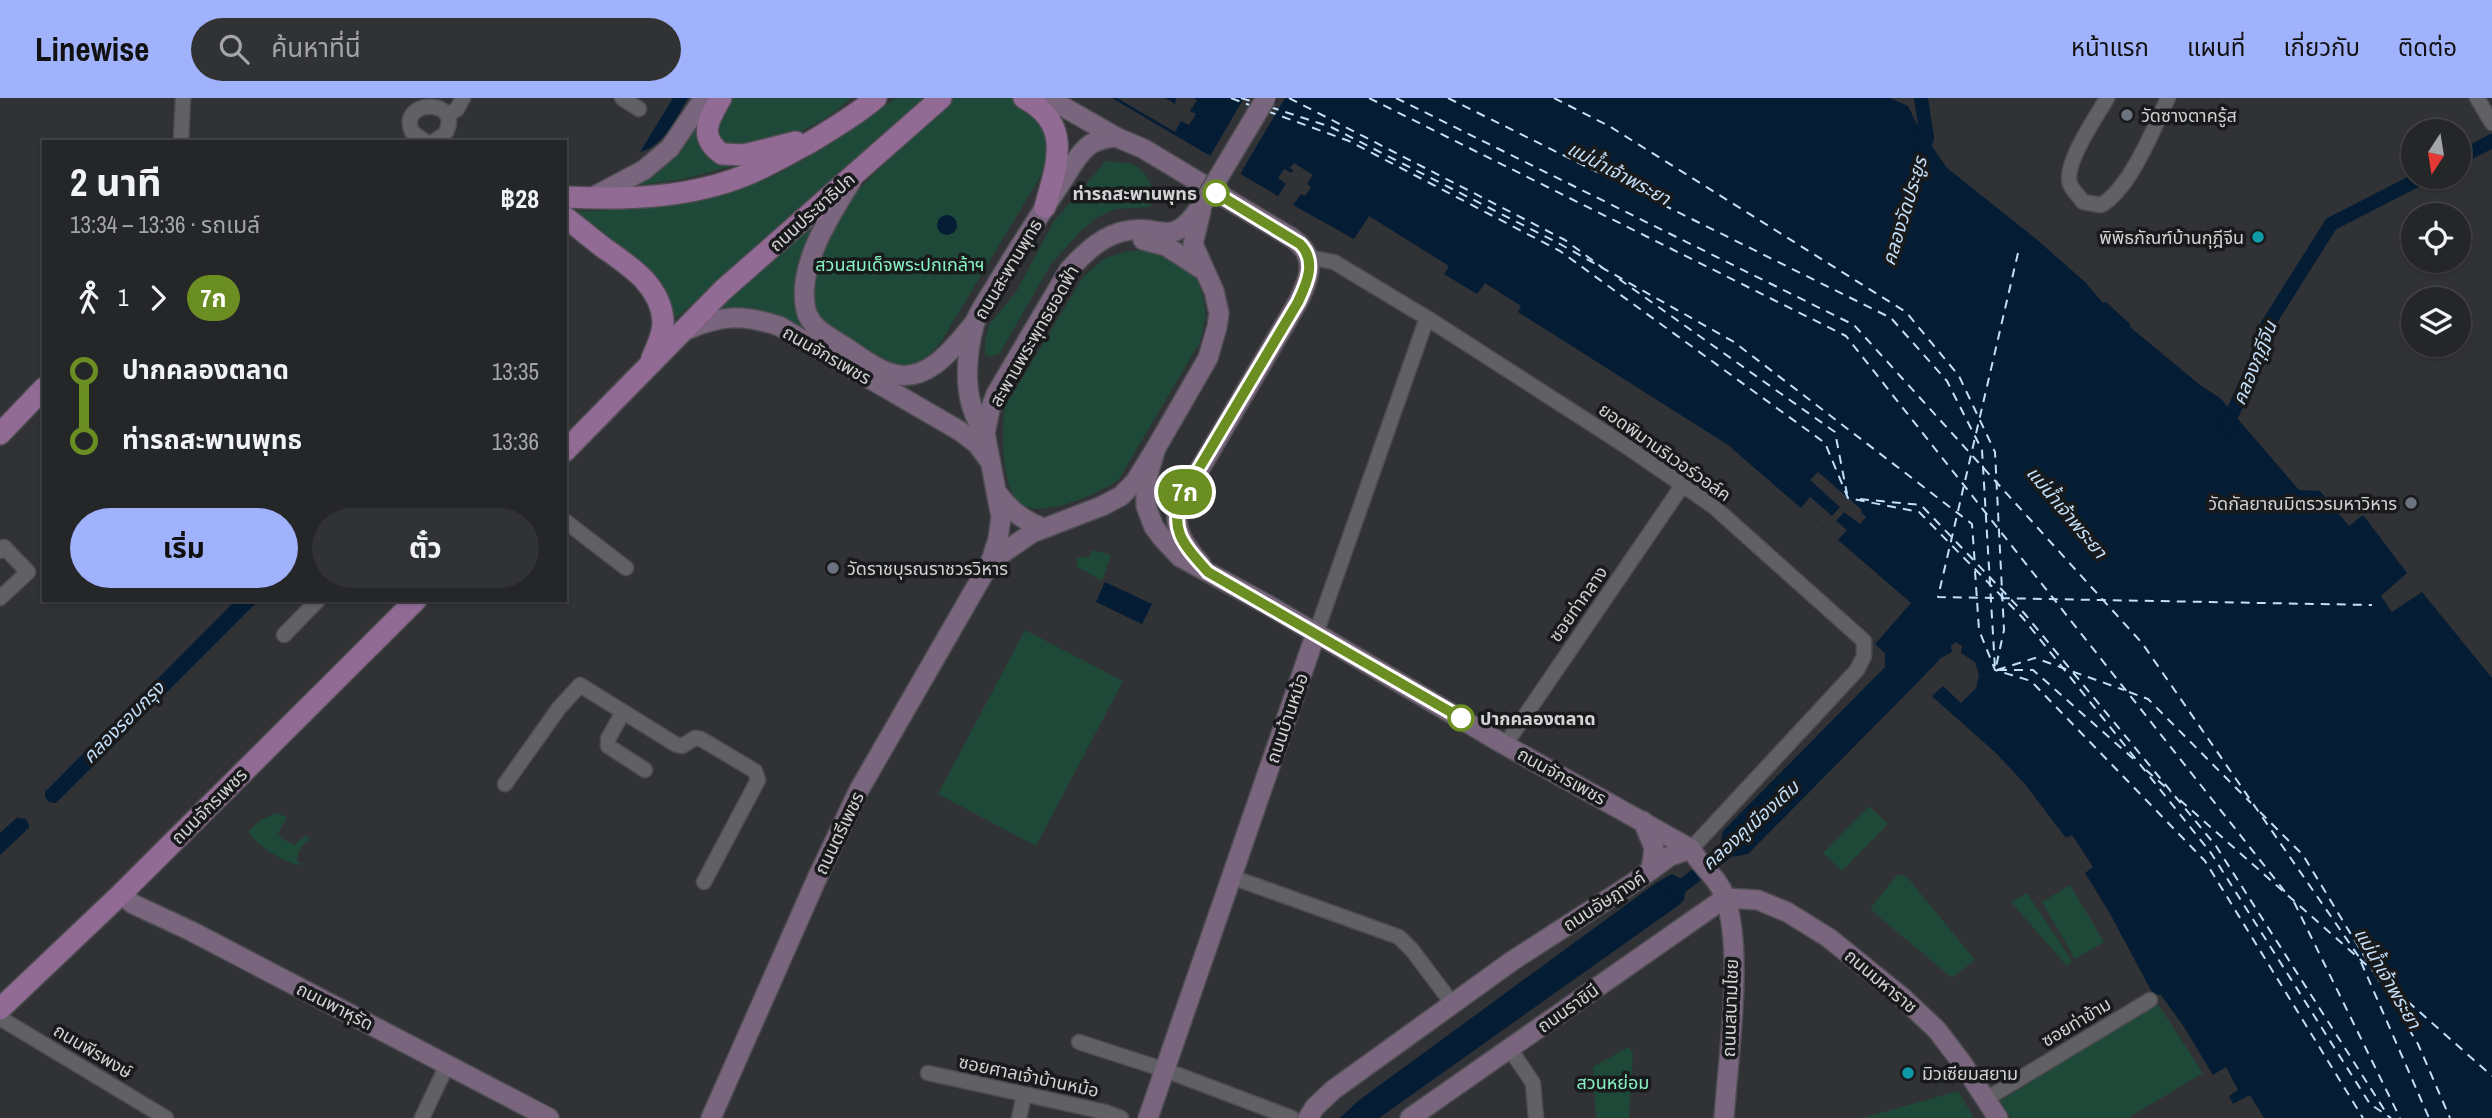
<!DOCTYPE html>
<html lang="th">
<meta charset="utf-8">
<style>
body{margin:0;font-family:"Archivo Narrow","Noto Sans Thai",sans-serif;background:#313234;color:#f1f3f6;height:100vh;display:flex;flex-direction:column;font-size:26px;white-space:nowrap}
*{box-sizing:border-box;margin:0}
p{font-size:23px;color:#a3a5a8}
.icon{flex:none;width:38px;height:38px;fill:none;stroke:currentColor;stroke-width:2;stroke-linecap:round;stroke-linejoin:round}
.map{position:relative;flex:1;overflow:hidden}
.panel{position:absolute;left:42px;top:42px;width:525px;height:462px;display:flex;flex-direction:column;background:#252628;border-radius:0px;box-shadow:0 2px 5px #0004,0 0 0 2px #424345}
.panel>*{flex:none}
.badge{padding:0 14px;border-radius:23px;font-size:24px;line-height:46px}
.needle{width:46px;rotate:192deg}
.fabs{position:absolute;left:2401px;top:21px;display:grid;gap:14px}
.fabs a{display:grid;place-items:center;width:70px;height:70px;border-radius:50%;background:#252628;box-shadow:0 2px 5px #0004,0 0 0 2px #424345;font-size:35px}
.map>.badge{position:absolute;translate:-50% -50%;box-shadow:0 0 0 4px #fff}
.legs{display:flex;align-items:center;gap:10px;height:77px;padding:0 28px;font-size:23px}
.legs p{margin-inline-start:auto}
.head{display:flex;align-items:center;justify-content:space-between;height:119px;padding:0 28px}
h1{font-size:38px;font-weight:700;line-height:52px}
.cta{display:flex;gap:14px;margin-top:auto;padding:14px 28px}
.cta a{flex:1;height:80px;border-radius:42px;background:#a1b2fd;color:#111;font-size:28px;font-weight:700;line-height:80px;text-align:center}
.cta a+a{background:#313234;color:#f1f3f6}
ul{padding:0 28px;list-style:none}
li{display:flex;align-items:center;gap:24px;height:70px;font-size:26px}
li i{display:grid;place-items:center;width:10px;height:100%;margin:0 9px;background:currentColor}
li i::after{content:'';width:18px;height:18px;margin:-9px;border:5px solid;border-radius:50%;background:#252628}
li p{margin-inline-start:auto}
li:first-child i{background:linear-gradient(#0000 50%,currentColor 0)}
li:last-child i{background:linear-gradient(currentColor 50%,#0000 0)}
header{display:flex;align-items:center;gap:42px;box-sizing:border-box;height:98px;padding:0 35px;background:#a1b2fd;color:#111}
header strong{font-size:33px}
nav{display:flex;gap:38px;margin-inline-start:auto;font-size:24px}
.search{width:490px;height:63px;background:#313234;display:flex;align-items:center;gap:18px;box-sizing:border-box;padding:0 24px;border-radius:38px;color:#a3a5a8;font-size:26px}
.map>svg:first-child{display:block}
.green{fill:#1e4938}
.water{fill:#041d34}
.pier{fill:#313236}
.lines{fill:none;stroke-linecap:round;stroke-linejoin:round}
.canal{stroke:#041d34;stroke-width:14}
.ferry{stroke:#c4dffa;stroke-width:2;stroke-dasharray:9 7;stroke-linecap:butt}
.street-casing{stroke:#4d4d51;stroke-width:17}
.secondary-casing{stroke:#4d4d51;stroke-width:22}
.primary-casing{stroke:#4d4d51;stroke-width:24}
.street{stroke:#606065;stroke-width:14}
.secondary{stroke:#79657d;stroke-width:19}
.primary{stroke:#926b95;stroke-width:21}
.secondary-bridge-casing{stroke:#4d4d51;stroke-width:22;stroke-linecap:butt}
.secondary-bridge{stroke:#79657d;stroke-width:19}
.line-1-casing{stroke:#fff;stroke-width:16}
.line-1{stroke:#6b8e23;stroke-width:10}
.worship-dot{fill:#6b7280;stroke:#191a1b;stroke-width:2.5}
.stop-1-dot{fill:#fff;stroke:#6b8e23;stroke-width:3.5}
.culture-dot{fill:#0f9aa8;stroke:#191a1b;stroke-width:2.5}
.labels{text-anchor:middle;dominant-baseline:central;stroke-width:7;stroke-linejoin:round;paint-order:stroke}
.poi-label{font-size:18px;fill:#d2d3d5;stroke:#191a1b;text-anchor:start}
.stop-label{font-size:18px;font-weight:bold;fill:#d2d3d5;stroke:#191a1b;text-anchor:end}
.street-label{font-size:18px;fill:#d2d3d5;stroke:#191a1b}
.park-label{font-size:18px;fill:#87f2c4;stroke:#191a1b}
.water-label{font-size:19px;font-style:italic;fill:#c4dffa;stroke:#191a1b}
</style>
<header>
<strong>Linewise</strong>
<div class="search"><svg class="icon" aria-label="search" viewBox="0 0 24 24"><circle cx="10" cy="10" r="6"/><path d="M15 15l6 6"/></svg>ค้นหาที่นี่</div>
<nav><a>หน้าแรก</a><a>แผนที่</a><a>เกี่ยวกับ</a><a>ติดต่อ</a></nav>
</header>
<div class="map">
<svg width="2492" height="1020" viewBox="0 0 2492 1020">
<rect width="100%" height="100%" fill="#313236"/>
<g class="green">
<path d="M 733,0 L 851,0 C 822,28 764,55 723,44 C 714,27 724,15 733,0 Z"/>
<path d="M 896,0 L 940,0 L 947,7 L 955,0 L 1018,0 L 1042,25 L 1047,43 L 1045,71 L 941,244 C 930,257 918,268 901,269 C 884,260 823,230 816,214 C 812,203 814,189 816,177 C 827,114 878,70 924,29 L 911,13 L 668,227 L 665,212 L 569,114 C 612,112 655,111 697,103 C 773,89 835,44 896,0 Z"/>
<polygon points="701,24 721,64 733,68 683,81 640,87 675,59"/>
<path d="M 1106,63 C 1114,64 1126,64 1134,67 C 1148,73 1159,97 1149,109 L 1116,111 L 1096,120 L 1080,134 L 1051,166 L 1000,255 L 991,259 L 985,257 L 985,243 L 989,227 L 1016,194 L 1054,123 Z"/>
<polygon points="824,118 807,153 814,239 739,211 715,212"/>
<path d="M 1144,152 L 1164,155 L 1186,168 L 1201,187 L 1206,218 L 1200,244 L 1119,381 C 1100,395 1046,420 1023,407 C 1001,395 1001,331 1005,309 L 1083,179 L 1105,160 L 1125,154 Z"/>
<polygon points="1092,452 1111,457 1102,483 1076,468 1077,460 1090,458"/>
<polygon points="1025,532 1123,583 1036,748 938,696"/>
<polygon points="1869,708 1888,726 1842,773 1823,755"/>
<path d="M 276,715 L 287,719 L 278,735 L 283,741 L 294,747 L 306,737 L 310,741 C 303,746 297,754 297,763 L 302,766 L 300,767 C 281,764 260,749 248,734 L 259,723 Z"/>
<polygon points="1898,776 1907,779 1975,862 1952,880 1870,811"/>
<polygon points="2070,787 2104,844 2075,861 2042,804"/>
<polygon points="2027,795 2072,863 2067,868 2011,804"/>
<polygon points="2158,906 2203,975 2128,1020 2011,1020 2000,1003"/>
<polygon points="1628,949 1633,954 1629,1020 1596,1020 1593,969"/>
<polygon points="1958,993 1974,1020 1863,1020"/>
</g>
<g class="water">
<path d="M 673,0 L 688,0 C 676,20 665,48 640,54 Z"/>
<path d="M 1112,0 L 1890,0 L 1908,8 L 1918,28 L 1947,70 L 2035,140 L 2085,184 L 2103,205 L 2106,204 L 2130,226 L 2130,229 L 2200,287 L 2220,300 L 2299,392 L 2320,393 L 2349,428 L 2363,417 L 2407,475 L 2381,498 L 2392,514 L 2422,494 L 2492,580 L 2492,1020 L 2264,1020 L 2250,997 L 2233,1006 L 2229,998 L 2238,992 L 2226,969 L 2213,977 L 2184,929 L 2161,897 L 2153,896 L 2108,812 L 2085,775 L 2093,769 L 2072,737 L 2066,740 L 2024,685 L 1996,655 L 1917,585 L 1748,756 C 1724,762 1717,757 1723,733 L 1885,569 L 1885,555 L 1875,546 L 1911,505 L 1728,347 L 1518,214 L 1521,208 L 1485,185 L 1477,196 L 1444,176 L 1449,168 L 1369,118 L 1354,141 L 1293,107 L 1301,96 L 1305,98 L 1311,89 L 1307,86 L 1313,77 L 1294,65 L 1290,70 L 1293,72 L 1292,75 L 1284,71 L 1278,80 L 1286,86 L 1278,98 Z"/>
<circle cx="947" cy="127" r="10"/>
<polygon points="1105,484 1152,506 1142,526 1096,504"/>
<polygon points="236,502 259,502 61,700 0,757 0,735 46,693"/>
<polygon points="1672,776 1687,784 1684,802 1679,807 1379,1020 1340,1020 1358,1003 1656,785"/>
</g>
<g class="pier">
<polygon points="1117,0 1165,0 1175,6 1176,0 1194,0 1197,2 1190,13 1196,16 1189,27 1181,23 1175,34"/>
<polygon points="1244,0 1285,0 1239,78 1209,60"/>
<polygon points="1818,374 1862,412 1861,414 1866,419 1860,426 1844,414 1836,423 1847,432 1838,442 1801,410 1810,399 1832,418 1840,409 1810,382"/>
<polygon points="1956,544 1962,548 1961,555 1975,564 1979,577 1976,590 1961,605 1943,588 1932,598 1917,585 1941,560 1952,554 1951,548"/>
<polygon points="45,690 45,699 49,704 61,706 29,735 29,727 26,721 13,719"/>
</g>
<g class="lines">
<g class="canal">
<polyline points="1921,0 1927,40 1922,57"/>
<polyline points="2459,60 2492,43"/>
<polyline points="2226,330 2258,258 2265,231 2331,126 2423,79"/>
<polyline points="1674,794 1724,756 1737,743"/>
</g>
<g class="ferry">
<polyline points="1231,0 1252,8"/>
<polyline points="1241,0 1254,4"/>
<polyline points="1289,0 1565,142 1603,170"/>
<polyline points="1369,0 1846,238 2286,795"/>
<polyline points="1396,0 1854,227 2142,545 2359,859"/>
<polyline points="1448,0 1891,220 1947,283 1982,352 1995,570"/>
<polyline points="1554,0 1609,28 1906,214 1959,278 1995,354 2004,532 1996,569"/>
<polyline points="1270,9 1331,29 1560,146 1734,244 1972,426 1975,468"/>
<polyline points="1267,13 1349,43 1560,153 1825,345 1848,400 1919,414 2022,519 2211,755 2370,1006 2391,1020"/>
<polyline points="2018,155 1938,499 2372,507"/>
<polyline points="1619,181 1835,334 1847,396"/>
<polyline points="1860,401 1921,407 2024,515 2216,748 2387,1016"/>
<polyline points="1975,473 1979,532 1995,572 2031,583 2205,763 2363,1020"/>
<polyline points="1997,572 2035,560 2124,592"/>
<polyline points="1998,572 2033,572 2137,664"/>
<polyline points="2129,594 2148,601 2251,705"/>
<polyline points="2146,672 2171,694"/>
<polyline points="2180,702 2492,978"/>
<polyline points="2260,714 2303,757 2372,871"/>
<polyline points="2294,804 2400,1020"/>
<polyline points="2361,864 2429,1020"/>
<polyline points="2375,876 2418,946 2450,1020"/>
</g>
<defs>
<g id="street">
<polyline points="622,0 639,11"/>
<path d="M 2107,0 C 2097,18 2063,66 2070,86 C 2072,92 2079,98 2083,104 L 2101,107 C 2130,91 2154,30 2168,0"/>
<polyline points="2477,0 2492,25"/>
<polyline points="448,17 457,11 463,0"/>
<polyline points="181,44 183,0"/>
<path d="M 426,44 L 412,34 C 397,0 465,0 445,36 L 433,44"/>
<polyline points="1308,159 1334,164 1427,220 1626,348 1713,408 1864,543 1864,558 1857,572 1691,751"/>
<polyline points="565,423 626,470"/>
<polyline points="0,453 4,449 28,474 0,500"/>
<polyline points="1316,535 1427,220"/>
<polyline points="284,537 318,502"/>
<polyline points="623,614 608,641 608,648 645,672"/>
<polyline points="1505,647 1682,388"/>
<polyline points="505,686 559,610 580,587 675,646 682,648 695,640 701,641 755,673 758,682 704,784"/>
<polyline points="1232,779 1399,839 1412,852 1452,905"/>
<polyline points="0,920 166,1020"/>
<polyline points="1079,944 1165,972 1292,1020"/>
<polyline points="1510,951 1533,985 1536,1020"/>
<polyline points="928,975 1105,1014 1121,1020"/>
<polyline points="1986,1001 2150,902"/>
<polyline points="422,1020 447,967"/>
<polyline points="1019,1020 1024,997"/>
</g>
<g id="secondary">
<path d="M 1048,0 L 1116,39 L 1144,51 L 1292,140 C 1318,158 1310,179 1298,204 L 1178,408 C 1173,432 1185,448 1201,466"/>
<path d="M 851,84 C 830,117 796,170 806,212 C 810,230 830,239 844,248 C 858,257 874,270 890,275 C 927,288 955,248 975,224"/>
<polyline points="591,100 644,72 670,50 704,0"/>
<polyline points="1143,142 1166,148 1200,170"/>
<path d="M 686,232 C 722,217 742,216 779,228 L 960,333 L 977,346 L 988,361"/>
<path d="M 985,335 C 962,304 965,263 974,227 C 978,214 988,201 995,189 C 1016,154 1038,119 1061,85 C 1069,73 1076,59 1086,50 C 1094,42 1105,40 1116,39"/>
<path d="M 1156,350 L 1146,383 L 1146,408 L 1154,429 L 1163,441 L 1180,459 L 1268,507 L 1505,647 L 1691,751 C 1701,769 1718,779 1725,799 C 1744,853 1728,961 1724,1020"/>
<path d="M 998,396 C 1011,413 1023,422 1043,430"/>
<polyline points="991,463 1032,435 1102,408 1121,398 1135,384 1156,350 1208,260 1217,229 1219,215 1214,193 1193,146 1201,113"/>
<polyline points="1643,723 1654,750 1651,772"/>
<polyline points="121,796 133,806 191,833 549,1020"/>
<polyline points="1725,800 1758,802 1787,814 1829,840 1903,900 1937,932 1962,965 1998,1020"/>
<path d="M 711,1020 L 818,778 L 859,692 L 991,463 L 998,441 L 1001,419 L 985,335 L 990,312 L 996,296 L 1069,172 C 1091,147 1114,128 1149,132 C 1160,134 1172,137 1181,130 C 1190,125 1197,113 1203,105"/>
<polyline points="1148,1020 1316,535"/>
<polyline points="1308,1020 1315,1009 1333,992 1512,863 1633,785 1670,758 1691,751"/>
<polyline points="1410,1020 1725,800"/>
</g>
<g id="primary">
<path d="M 721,0 C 709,21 697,38 722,56 L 744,57 L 796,44"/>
<path d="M 1024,0 C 1073,26 1057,66 1045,109"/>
<path d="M 565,99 C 626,102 690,100 746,77 C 768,68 788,56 809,45 C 832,31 855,18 876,0"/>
<path d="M 565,119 C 578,129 591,140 604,150 C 630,168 661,188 663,223 C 664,236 657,248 652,260"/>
<polyline points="0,336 44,290"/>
<polyline points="565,353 723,192 941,0"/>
<polyline points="0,911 121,796 416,502"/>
</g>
</defs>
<use href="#street" class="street-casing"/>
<use href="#secondary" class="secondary-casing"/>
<use href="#primary" class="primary-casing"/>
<use href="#street" class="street"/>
<use href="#secondary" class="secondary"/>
<use href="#primary" class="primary"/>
<defs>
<polyline id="secondary-bridge" points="1203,105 1266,0"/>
</defs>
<use href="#secondary-bridge" class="secondary-bridge-casing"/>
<use href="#secondary-bridge" class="secondary-bridge"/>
</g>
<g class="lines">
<defs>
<path id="line-1" d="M 1216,95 L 1300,146 C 1317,163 1307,185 1298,204 L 1183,397 C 1167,432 1186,449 1208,474 L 1461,620"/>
</defs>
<use href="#line-1" class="line-1-casing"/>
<use href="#line-1" class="line-1"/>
</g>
<g class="worship-dot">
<circle cx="2127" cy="17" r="7"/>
<circle cx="2411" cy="405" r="7"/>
<circle cx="833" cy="470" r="7"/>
</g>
<g class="stop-1-dot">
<circle cx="1216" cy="95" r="12"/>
<circle cx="1461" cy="620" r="12"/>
</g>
<g class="culture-dot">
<circle cx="2258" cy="139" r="7"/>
<circle cx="1908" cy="975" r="7"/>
</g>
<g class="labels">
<g class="poi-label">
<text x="2141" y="17">วัดซางตาครู้ส</text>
<text x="2244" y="139" text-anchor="end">พิพิธภัณฑ์บ้านกุฎีจีน</text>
<text x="2397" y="405" text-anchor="end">วัดกัลยาณมิตรวรมหาวิหาร</text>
<text x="847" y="470">วัดราชบุรณราชวรวิหาร</text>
<text x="1922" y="975">มิวเซียมสยาม</text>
</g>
<g class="stop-label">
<text x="1197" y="95">ท่ารถสะพานพุทธ</text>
<text x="1480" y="620" text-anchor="start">ปากคลองตลาด</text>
</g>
<g class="street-label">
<text transform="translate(812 114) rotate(-42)">ถนนประชาธิปก</text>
<text transform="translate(1008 171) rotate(-59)">ถนนสะพานพุทธ</text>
<text transform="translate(1034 238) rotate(-60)">สะพานพระพุทธยอดฟ้า</text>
<text transform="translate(827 257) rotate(30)">ถนนจักรเพชร</text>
<text transform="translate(1665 354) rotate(35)">ยอดพิมานริเวอร์วอล์ค</text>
<text transform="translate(1578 506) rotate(-55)">ซอยท่ากลาง</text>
<text transform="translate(1287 620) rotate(-71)">ถนนบ้านหม้อ</text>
<text transform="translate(1562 678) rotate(29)">ถนนจักรเพชร</text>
<text transform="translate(209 708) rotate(-45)">ถนนจักรเพชร</text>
<text transform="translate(839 735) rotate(-64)">ถนนตรีเพชร</text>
<text transform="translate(1604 803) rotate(-33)">ถนนอัษฎางค์</text>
<text transform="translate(1881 883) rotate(40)">ถนนมหาราช</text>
<text transform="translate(335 908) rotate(27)">ถนนพาหุรัด</text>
<text transform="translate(1568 910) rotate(-35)">ถนนราชินี</text>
<text transform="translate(1730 910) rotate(-88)">ถนนสนามไชย</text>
<text transform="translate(2076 924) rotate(-31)">ซอยท่าข้าม</text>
<text transform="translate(93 953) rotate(31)">ถนนพีรพงษ์</text>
<text transform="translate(1029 978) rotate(12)">ซอยศาลเจ้าบ้านหม้อ</text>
</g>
<g class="park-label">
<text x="900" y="166">สวนสมเด็จพระปกเกล้าฯ</text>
<text x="1613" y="984">สวนหย่อม</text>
</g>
<g class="water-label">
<text transform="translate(1619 75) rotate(28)">แม่น้ำเจ้าพระยา</text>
<text transform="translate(1904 113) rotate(-73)">คลองวัดประยูร</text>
<text transform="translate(2254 265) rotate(-68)">คลองกุฎีจีน</text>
<text transform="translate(2067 414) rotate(50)">แม่น้ำเจ้าพระยา</text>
<text transform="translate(123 624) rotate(-45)">คลองรอบกรุง</text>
<text transform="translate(1750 727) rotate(-42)">คลองคูเมืองเดิม</text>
<text transform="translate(2388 880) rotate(60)">แม่น้ำเจ้าพระยา</text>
</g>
</g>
</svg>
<div class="fabs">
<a><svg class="needle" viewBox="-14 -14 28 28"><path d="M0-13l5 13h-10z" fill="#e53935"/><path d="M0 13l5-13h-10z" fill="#a3a5a8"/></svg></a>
<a><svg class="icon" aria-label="locate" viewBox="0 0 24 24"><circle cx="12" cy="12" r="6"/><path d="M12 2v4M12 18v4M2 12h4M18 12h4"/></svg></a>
<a><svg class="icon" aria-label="layers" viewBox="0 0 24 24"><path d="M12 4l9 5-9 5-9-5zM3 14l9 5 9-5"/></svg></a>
</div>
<b class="badge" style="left:1185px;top:394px;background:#6b8e23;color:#fff">7ก</b>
<section class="panel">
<div class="head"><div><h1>2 นาที</h1><p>13:34 – 13:36 · รถเมล์</p></div><b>฿28</b></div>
<div class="legs"><svg class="icon" aria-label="walk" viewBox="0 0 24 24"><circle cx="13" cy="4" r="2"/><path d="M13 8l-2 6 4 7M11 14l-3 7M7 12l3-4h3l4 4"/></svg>1<svg class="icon" aria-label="forward" viewBox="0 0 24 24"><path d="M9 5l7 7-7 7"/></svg><b class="badge" style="background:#6b8e23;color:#fff">7ก</b></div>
<ul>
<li><i style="color:#6b8e23"></i><b>ปากคลองตลาด</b><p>13:35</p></li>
<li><i style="color:#6b8e23"></i><b>ท่ารถสะพานพุทธ</b><p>13:36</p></li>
</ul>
<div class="cta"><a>เริ่ม</a><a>ตั๋ว</a></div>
</section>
</div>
